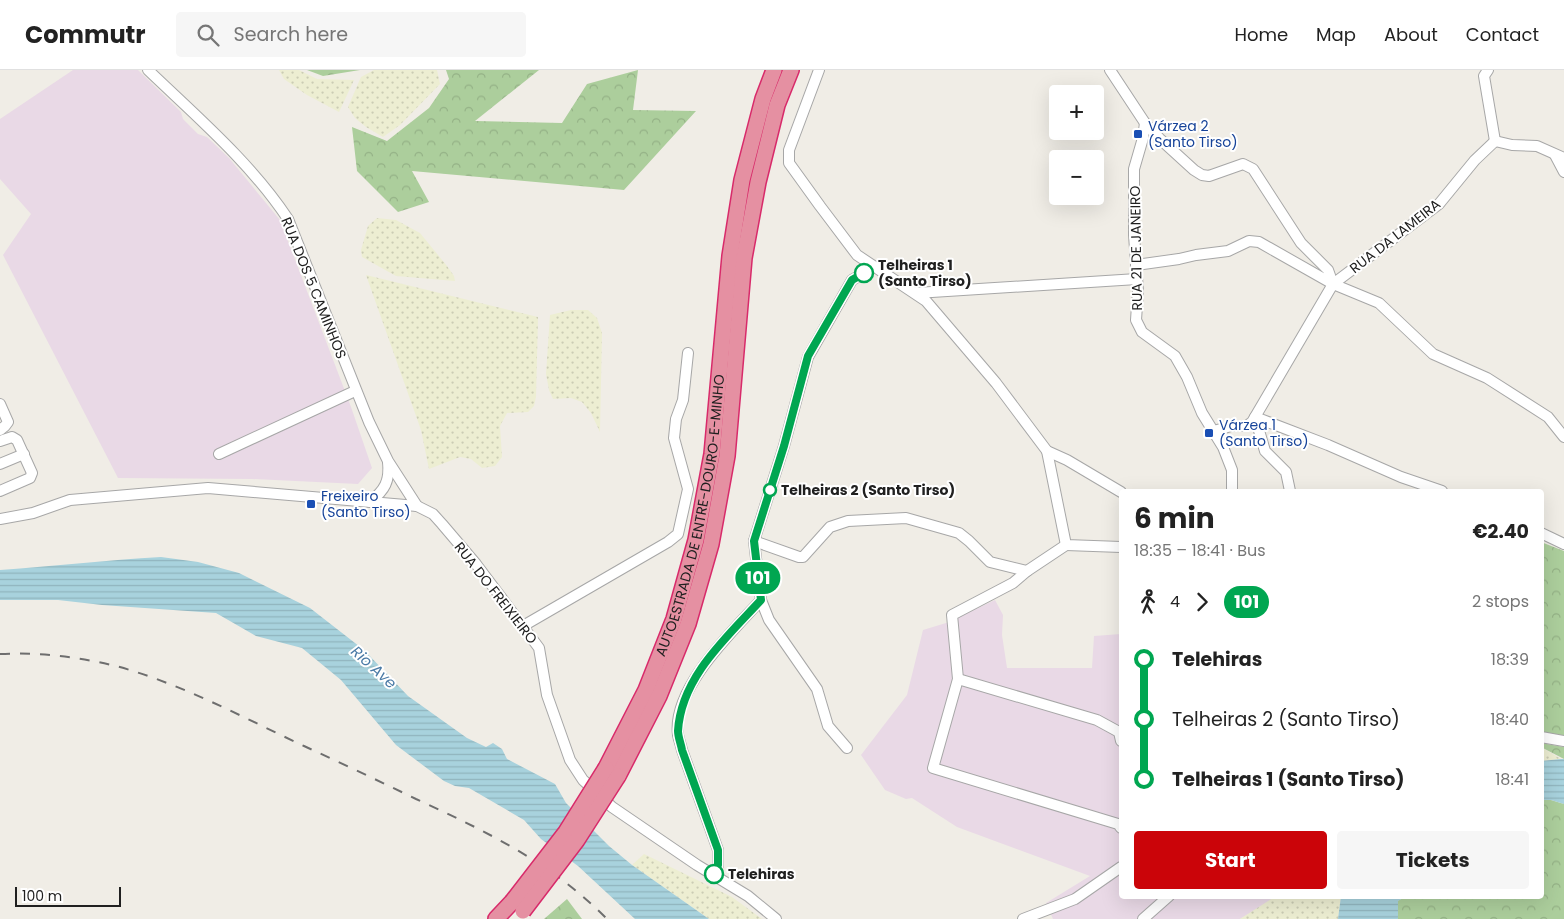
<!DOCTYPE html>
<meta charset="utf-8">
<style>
body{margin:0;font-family:Poppins,sans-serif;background:#f6f6f6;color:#222;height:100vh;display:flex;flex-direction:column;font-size:19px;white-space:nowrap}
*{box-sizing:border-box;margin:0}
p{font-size:16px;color:#767676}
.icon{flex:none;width:28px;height:28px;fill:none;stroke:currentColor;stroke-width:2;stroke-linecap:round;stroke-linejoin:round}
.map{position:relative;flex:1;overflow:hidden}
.sheet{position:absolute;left:1119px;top:419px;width:425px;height:410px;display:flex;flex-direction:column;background:#fff;border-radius:5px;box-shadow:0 5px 20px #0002}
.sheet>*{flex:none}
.badge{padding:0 10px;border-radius:16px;font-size:18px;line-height:32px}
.buttons{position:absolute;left:1049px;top:15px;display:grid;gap:10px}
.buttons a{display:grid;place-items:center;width:55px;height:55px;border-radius:5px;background:#fff;box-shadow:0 5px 20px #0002;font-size:25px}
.scale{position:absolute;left:15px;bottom:12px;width:106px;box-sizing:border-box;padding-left:5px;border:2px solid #202020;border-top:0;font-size:14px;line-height:18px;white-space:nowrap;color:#202020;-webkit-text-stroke:4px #fff;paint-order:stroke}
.map>.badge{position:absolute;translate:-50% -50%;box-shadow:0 0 0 2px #fff}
.legs{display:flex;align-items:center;gap:8px;height:55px;padding:0 15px;font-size:16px}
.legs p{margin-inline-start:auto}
.head{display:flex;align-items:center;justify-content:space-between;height:85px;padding:0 15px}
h1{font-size:28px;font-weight:700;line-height:38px}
.primary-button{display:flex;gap:10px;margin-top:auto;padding:10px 15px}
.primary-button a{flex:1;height:58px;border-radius:5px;background:#cb0409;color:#fff;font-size:20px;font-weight:700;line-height:58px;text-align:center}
.primary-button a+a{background:#f6f6f6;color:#222}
ul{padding:0 15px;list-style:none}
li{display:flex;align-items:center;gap:18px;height:60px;font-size:19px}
li i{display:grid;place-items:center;width:8px;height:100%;margin:0 6px;background:currentColor}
li i::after{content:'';width:12px;height:12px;margin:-6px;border:4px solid;border-radius:50%;background:#fff}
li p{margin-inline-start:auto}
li:first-child i{background:linear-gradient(#0000 50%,currentColor 0)}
li:last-child i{background:linear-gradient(currentColor 50%,#0000 0)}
header{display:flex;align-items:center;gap:30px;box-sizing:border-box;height:70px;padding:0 25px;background:#fff;border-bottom:1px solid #e0e0e0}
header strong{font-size:24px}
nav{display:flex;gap:28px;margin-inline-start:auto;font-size:18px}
.search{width:350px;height:45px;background:#f6f6f6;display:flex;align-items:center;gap:12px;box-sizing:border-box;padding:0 18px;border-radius:5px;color:#767676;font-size:19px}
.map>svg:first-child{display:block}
.industrial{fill:#e9d9e6}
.farmland{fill:url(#farmland-dots)}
.forest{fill:url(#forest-crowns)}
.water{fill:url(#water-rules)}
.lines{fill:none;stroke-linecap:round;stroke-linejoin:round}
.minor-casing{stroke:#a7a7a7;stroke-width:12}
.highway-casing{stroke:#d82a6a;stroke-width:18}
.minor{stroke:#fff;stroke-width:10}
.highway{stroke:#e590a2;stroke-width:15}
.rail{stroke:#6e6e6e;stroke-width:2;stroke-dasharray:10 10;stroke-linecap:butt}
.highway-bridge-casing{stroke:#d82a6a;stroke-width:18;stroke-linecap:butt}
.highway-bridge{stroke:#e590a2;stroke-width:15}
.line-1-casing{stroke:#fff;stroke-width:11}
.line-1{stroke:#00a651;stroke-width:8}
.transit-dot{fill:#1a4fb4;stroke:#fff;stroke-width:2}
.stop-1-dot{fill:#fff;stroke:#00a651;stroke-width:2.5}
.labels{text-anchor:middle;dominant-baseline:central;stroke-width:4;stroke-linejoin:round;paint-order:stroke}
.transit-label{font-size:14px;fill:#164399;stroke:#fff;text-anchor:start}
.street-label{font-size:14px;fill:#202020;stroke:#fff}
.stop-label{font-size:14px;font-weight:bold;fill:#202020;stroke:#fff;text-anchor:start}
.water-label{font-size:15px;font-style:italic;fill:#4a7aa6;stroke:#fff}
</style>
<header>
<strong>Commutr</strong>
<div class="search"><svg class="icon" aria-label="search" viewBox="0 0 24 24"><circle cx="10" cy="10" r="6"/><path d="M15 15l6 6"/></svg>Search here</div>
<nav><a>Home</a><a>Map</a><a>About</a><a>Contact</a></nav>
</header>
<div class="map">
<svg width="1564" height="849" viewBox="0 0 1564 849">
<defs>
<pattern id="farmland-dots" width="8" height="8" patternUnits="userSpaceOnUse" patternTransform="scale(1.25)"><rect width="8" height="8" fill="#edeed2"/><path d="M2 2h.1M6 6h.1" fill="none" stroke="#cbccb4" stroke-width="1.8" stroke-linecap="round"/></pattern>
<pattern id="forest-crowns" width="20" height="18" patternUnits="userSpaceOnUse" patternTransform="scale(1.25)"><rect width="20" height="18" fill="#acce9c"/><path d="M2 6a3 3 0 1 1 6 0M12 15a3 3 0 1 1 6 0" fill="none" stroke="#94b186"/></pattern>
<pattern id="water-rules" width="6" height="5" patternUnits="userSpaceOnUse" patternTransform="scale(1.25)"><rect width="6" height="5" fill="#a8d2dd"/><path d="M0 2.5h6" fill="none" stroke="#90b4bd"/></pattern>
</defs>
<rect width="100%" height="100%" fill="#f0ede6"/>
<g class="industrial">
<polygon points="73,0 138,0 181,42 183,49 198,64 207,67 229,88 280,150 351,337 372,398 358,414 252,409 118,408 3,185 31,144 0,109 0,49"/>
<polygon points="995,530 1003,545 1002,565 1007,598 1092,598 1094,566 1121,564 1121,826 1277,827 1240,849 1053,849 1046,833 1090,806 957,757 912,728 906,729 885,720 861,685 907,625 923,560 946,553"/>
</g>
<g class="farmland">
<polygon points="279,0 299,0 317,9 354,10 339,42 307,25 284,9"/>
<polygon points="374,0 437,0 440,14 400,55 383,67 366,57 355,48 348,37 361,7"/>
<polygon points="377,148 396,150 420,163 447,196 454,206 455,211 396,206 362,187 361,180 368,156"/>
<polygon points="366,205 538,247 536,327 534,336 528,342 507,343 500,356 502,387 495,396 482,398 471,389 460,387 429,399 421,360"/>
<polygon points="571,240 588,240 597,248 602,263 600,362 591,343 582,332 571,328 553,329 549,320 546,304 550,245"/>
<polygon points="1541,677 1561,689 1541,691"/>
<polygon points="644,784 732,827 762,849 709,849 632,795"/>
<polygon points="1276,826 1341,826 1338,849 1240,849"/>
</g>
<g class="forest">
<polygon points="307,0 360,0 323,6"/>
<polygon points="446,0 539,0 475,51 562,53 587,14 638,0 633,40 696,41 624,120 412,101 429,132 398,142 357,101 352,57 387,71 429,38 449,9"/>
<polygon points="1541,472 1564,481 1564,667 1541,663"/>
<polygon points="1541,673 1564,677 1564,689 1541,677"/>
<polygon points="1541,730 1551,730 1564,734 1564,849 1398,849 1397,831 1403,828 1403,826 1541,826"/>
<polygon points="567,829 582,849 544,849"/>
</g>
<g class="water">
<path d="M 161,487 L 198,492 L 239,503 L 310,538 L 364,580 L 408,626 L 467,668 L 486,677 L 493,673 L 502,679 L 507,689 L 555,714 L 566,733 L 609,776 L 632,795 L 709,849 L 635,849 L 578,796 L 541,769 L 524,750 L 469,718 L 455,716 L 444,711 L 396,675 L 341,610 L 302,578 L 256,566 L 216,543 L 102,535 L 58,530 L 0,530 L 0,500 C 54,496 107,490 161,487 Z"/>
<polygon points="1561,689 1564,689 1564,734 1551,730 1541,730 1541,691"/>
<polygon points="1341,826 1403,826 1403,828 1398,831 1398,849 1338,849"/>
</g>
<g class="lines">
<defs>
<g id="minor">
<path d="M 148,0 C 197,47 250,92 288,149 L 369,352 L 388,391 L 417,436"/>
<polyline points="819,0 789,80 789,93 820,136 857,185 926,231 996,313 1047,381 1067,390 1121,422"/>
<polyline points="1110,0 1145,53 1160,69 1194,100 1202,105 1209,106 1243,94 1253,99 1301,173 1328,200 1333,214"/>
<polyline points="1488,0 1484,6 1495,71"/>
<polyline points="1145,53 1143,68 1134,99 1134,165 1138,221 1136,250 1142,262 1175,286 1187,307 1202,343 1223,377 1232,400 1232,421"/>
<polyline points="1495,71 1512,75 1537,76 1564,88"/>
<polyline points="1555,85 1564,102"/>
<polyline points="1136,195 1179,189 1196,185 1228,181 1249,171 1259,172 1333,214 1379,233 1433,284 1487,308 1548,347 1564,367"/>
<polyline points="916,223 1137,209"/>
<polyline points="0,334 8,352 5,356 0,360"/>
<polyline points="1214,361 1231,356 1247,356 1252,352 1255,347 1328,375 1401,407 1442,421"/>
<polyline points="0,371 12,367 17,370 32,403 30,408 0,421"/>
<polyline points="1047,381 1066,475 1121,477"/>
<polyline points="219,384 355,321"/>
<polyline points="0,394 24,384"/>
<polyline points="1290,421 1286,402 1265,381 1255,347 1333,214 1439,134 1475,90 1495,71"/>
<path d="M 370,432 C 385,420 390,411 388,392"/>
<polyline points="0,449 33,443 70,430 208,418 417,436 433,444 442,454 476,494 539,578 547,625 570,690 583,710 612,737 697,795 748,826 776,849"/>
<polyline points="1541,463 1564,474"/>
<polyline points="754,471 799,487 803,487 830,457 848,451 906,448 959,463 969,471 990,492 1027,501"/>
<polyline points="1066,475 1027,501 1013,513 952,545 958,609 933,698 1118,754 1121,758"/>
<polyline points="761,530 769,550 817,619 828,656 847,678"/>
<polyline points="523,556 668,472 678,464 688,419 674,368 676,349 683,330 688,283"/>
<polyline points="958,609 1097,650 1119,662 1121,671"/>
<polyline points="1541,667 1564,671"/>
<path d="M 714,804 L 718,795 L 718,780 L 682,680 C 681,675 679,670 678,665 C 672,618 732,562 761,530 L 754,471 L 784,376 L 808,287 L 852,210 L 866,202 L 872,196"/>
<polyline points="1023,849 1075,829 1121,797"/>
<polyline points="1143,849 1169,826"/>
</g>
<g id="highway">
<path id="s1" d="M 606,698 L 646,620 L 674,549 L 696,470 L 712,384 L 730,186 L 742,110 L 763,29 L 774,0"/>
<polyline points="618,706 659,626 688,554 711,474 727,386 744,188 758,112 777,35 791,0"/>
<polyline points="496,849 512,832"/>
</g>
</defs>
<use href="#minor" class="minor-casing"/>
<use href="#highway" class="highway-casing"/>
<use href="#minor" class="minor"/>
<use href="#highway" class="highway"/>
<path class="rail" d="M 0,584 C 39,582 78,587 116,596 C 182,614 242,647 304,676 C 341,693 379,711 416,729 C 486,761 553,794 607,849"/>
<defs>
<g id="highway-bridge">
<polyline points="512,832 566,762 606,698"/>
<polyline points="523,841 577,770 618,706"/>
</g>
</defs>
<use href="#highway-bridge" class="highway-bridge-casing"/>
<use href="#highway-bridge" class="highway-bridge"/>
</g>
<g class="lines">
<defs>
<path id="line-1" d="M 714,804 L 718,795 L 718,780 L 682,680 C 681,674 678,667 678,661 C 681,607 727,567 761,530 L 754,471 L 784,376 L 808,286 L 852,210 L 864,203"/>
</defs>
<use href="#line-1" class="line-1-casing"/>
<use href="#line-1" class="line-1"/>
</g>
<g class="transit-dot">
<rect x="1133" y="59" width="10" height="10" rx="2.5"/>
<rect x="1204" y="358" width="10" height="10" rx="2.5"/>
<rect x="306" y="429" width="10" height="10" rx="2.5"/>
</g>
<g class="stop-1-dot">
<circle cx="864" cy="203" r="9"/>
<circle cx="770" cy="420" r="6"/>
<circle cx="714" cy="804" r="9"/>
</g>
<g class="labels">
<g class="transit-label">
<text x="1148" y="56">Várzea 2<tspan x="1148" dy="16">(Santo Tirso)</tspan></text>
<text x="1219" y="355">Várzea 1<tspan x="1219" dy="16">(Santo Tirso)</tspan></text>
<text x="321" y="426">Freixeiro<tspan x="321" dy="16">(Santo Tirso)</tspan></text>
</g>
<g class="street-label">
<text transform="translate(1395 166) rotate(-38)">RUA DA LAMEIRA</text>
<text transform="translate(1136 178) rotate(-91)">RUA 21 DE JANEIRO</text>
<text transform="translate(314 218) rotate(68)">RUA DOS 5 CAMINHOS</text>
<text stroke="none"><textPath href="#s1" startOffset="269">AUTOESTRADA DE ENTRE-DOURO-E-MINHO</textPath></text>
<text transform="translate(496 523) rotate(52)">RUA DO FREIXIEIRO</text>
</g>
<g class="stop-label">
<text x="878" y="195">Telheiras 1<tspan x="878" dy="16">(Santo Tirso)</tspan></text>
<text x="781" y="420">Telheiras 2 (Santo Tirso)</text>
<text x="728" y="804">Telehiras</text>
</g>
<g class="water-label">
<text transform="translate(374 597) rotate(42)">Rio Ave</text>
</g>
</g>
</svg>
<div class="buttons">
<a>+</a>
<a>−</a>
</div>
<div class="scale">100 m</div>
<b class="badge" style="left:758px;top:508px;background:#00a651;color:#fff">101</b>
<section class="sheet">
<div class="head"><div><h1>6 min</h1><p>18:35 – 18:41 · Bus</p></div><b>€2.40</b></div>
<div class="legs"><svg class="icon" aria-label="walk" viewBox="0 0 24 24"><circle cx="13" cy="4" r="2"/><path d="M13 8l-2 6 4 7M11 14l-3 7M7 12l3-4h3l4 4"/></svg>4<svg class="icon" aria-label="forward" viewBox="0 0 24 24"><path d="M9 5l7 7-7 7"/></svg><b class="badge" style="background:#00a651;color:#fff">101</b><p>2 stops</p></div>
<ul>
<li><i style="color:#00a651"></i><b>Telehiras</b><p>18:39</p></li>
<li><i style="color:#00a651"></i><span>Telheiras 2 (Santo Tirso)</span><p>18:40</p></li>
<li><i style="color:#00a651"></i><b>Telheiras 1 (Santo Tirso)</b><p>18:41</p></li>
</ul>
<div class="primary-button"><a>Start</a><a>Tickets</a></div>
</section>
</div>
